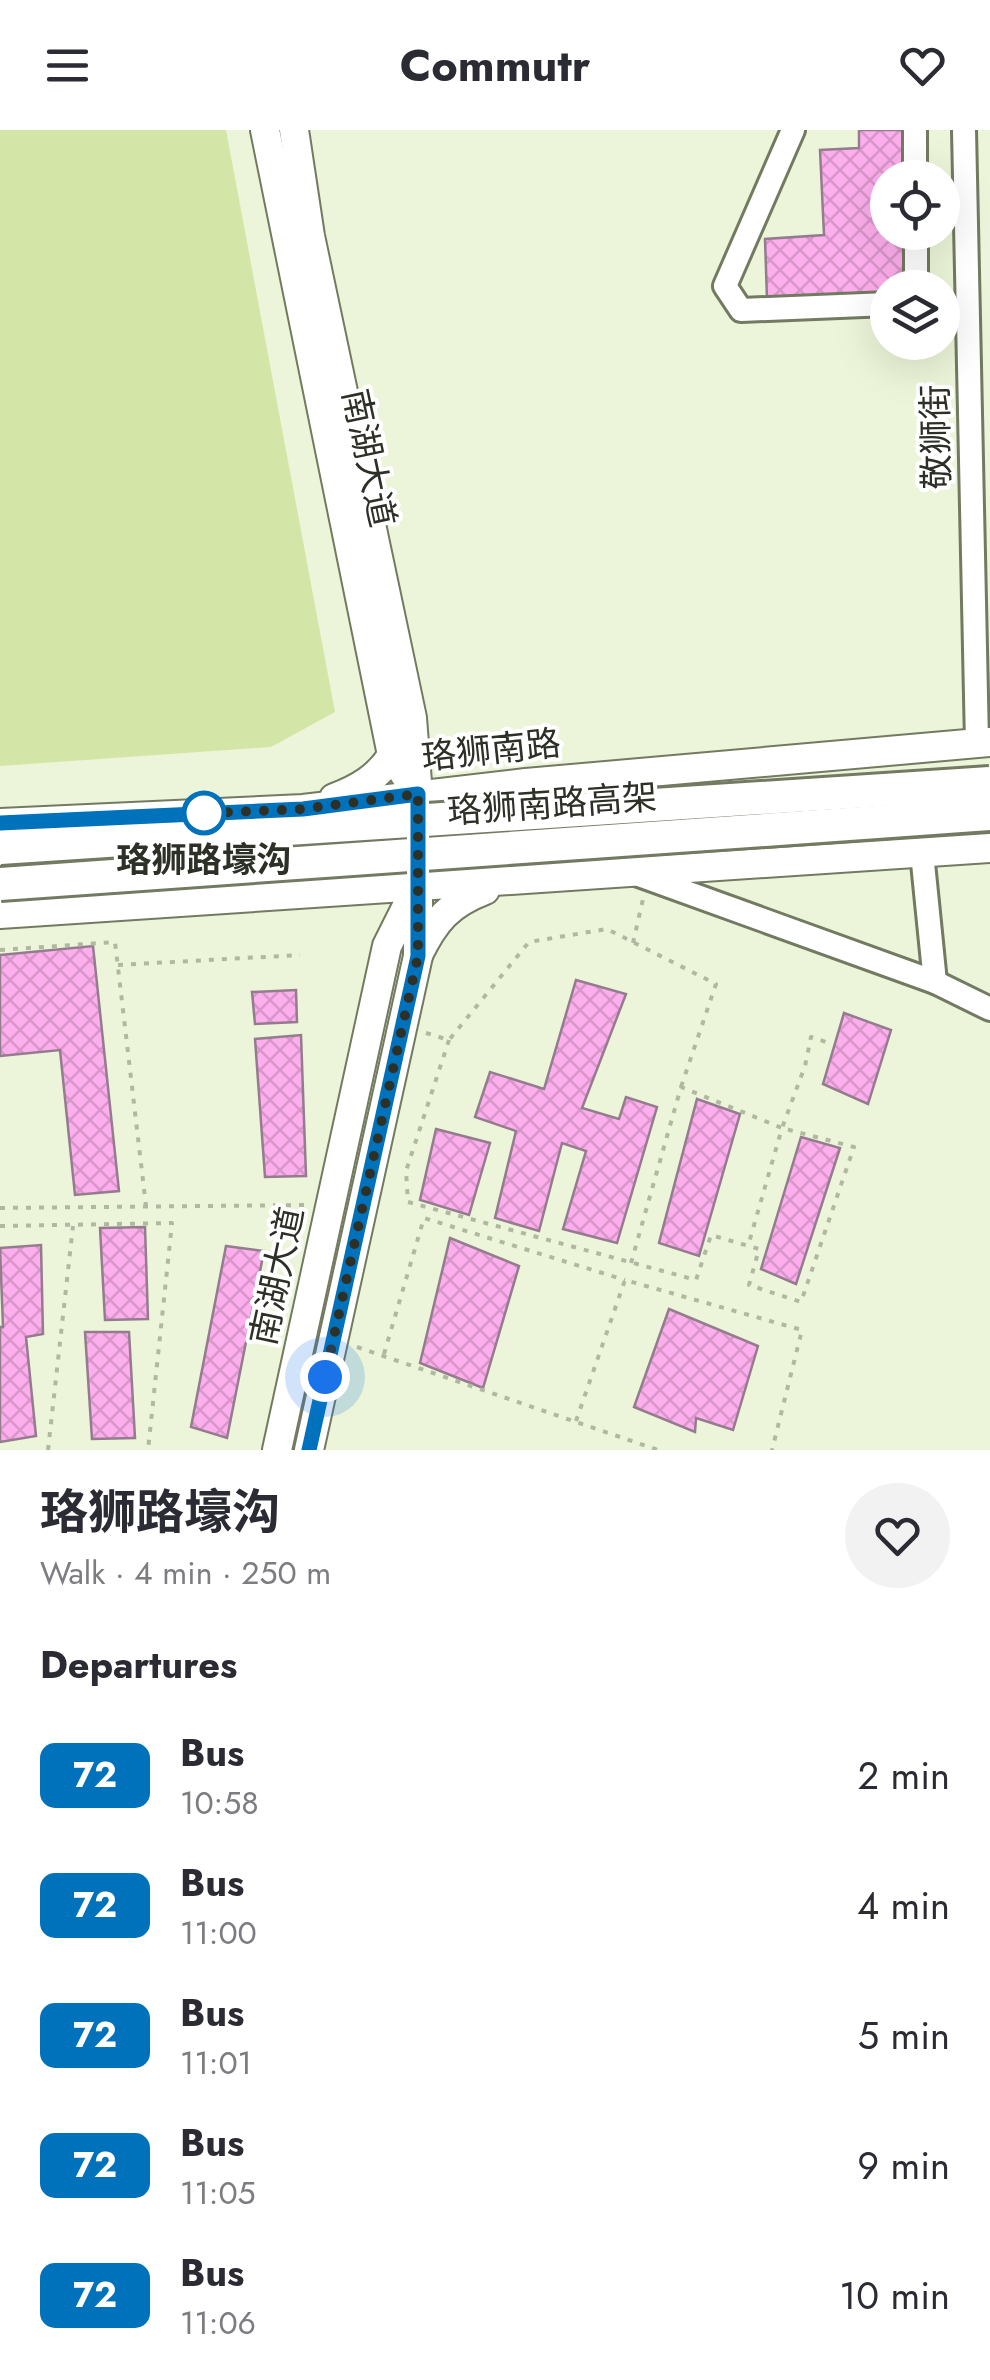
<!DOCTYPE html>
<meta charset="utf-8">
<style>
body{margin:0;font-family:Jost,"Noto Sans SC",sans-serif;background:#f2f2f3;color:#2b2b33;height:100vh;display:flex;flex-direction:column;font-size:38px;white-space:nowrap}
*{box-sizing:border-box;margin:0}
p{font-size:32px;color:#7c7c81}
.icon{flex:none;width:55px;height:55px;fill:none;stroke:currentColor;stroke-width:2;stroke-linecap:round;stroke-linejoin:round}
.map{position:relative;height:1320px;overflow:hidden}
.drawer{display:flex;flex-direction:column;background:#fff;flex:1}
.drawer>*{flex:none}
.badge{padding:0 20px;border-radius:15px;font-size:35px;line-height:65px}
.fabs{position:absolute;left:870px;top:30px;display:grid;gap:20px}
.fabs a{display:grid;place-items:center;width:90px;height:90px;border-radius:50%;background:#fff;box-shadow:0 10px 40px #0002;font-size:50px}
.you{position:absolute;width:50px;height:50px;margin:-25px;border:8px solid #fff;border-radius:50%;background:#1a73e8;box-shadow:0 0 0 15px #1a73e833}
.map>.badge{position:absolute;translate:-50% -50%;box-shadow:0 0 0 5px #fff}
h2{padding:0 40px;font-size:38px;line-height:90px}
.round{display:grid;place-items:center;flex:none;width:105px;height:105px;border-radius:52px;background:#f2f2f3}
.head{display:flex;align-items:center;justify-content:space-between;height:170px;padding:0 40px}
h1{font-size:48px;font-weight:700;line-height:75px}
ul{padding:0;list-style:none}
li{display:flex;align-items:center;gap:30px;height:130px;padding:0 40px}
li div{flex:1}
li b{display:block;font-size:38px}
li em{font-style:normal}
li .badge{min-width:110px;font-weight:700;text-align:center}
header{display:flex;justify-content:space-between;align-items:center;height:130px;padding:0 40px;background:#fff;font-size:45px;font-weight:700}
.map>svg:first-child{display:block}
.grass{fill:#d4e6a7}
.building{fill:url(#building-cross-hatch);stroke:#937c8e;stroke-width:2.5}
.lines{fill:none;stroke-linecap:round;stroke-linejoin:round}
.minor-casing{stroke:#727a61;stroke-width:28}
.major-casing{stroke:#727a61;stroke-width:32}
.path{stroke:#b1b8a2;stroke-width:4;stroke-dasharray:5 8;stroke-linecap:butt}
.minor{stroke:#fff;stroke-width:22}
.major{stroke:#fff;stroke-width:28}
.highway-bridge-casing{stroke:#727a61;stroke-width:38;stroke-linecap:butt}
.highway-bridge{stroke:#fff;stroke-width:32}
.line-casing{stroke:#fff;stroke-width:22}
.line{stroke:#0072bc;stroke-width:15}
.walk{stroke:#2d3026;stroke-width:10;stroke-dasharray:0 18}
.stop-dot{fill:#fff;stroke:#0072bc;stroke-width:5}
.labels{text-anchor:middle;dominant-baseline:central;stroke-width:8;stroke-linejoin:round;paint-order:stroke}
.street-label{font-size:35px;fill:#2d3026;stroke:#fff}
.stop-label{font-size:35px;font-weight:bold;fill:#2d3026;stroke:#fff}
</style>
<header><svg class="icon" aria-label="menu" viewBox="0 0 24 24"><path d="M4 6h16M4 12h16M4 18h16"/></svg>Commutr<svg class="icon" aria-label="heart" viewBox="0 0 24 24"><path d="M12 20l-8-8c-3-5 5-10 8-4 3-6 11-1 8 4z"/></svg></header>
<div class="map">
<svg width="990" height="1320" viewBox="0 0 990 1320">
<defs>
<pattern id="building-cross-hatch" width="8" height="8" patternUnits="userSpaceOnUse" patternTransform="scale(2.5)"><rect width="8" height="8" fill="#fdaeec"/><path d="M0 0l8 8M0 8l8-8" fill="none" stroke="#d996ca"/></pattern>
</defs>
<rect width="100%" height="100%" fill="#ecf5d9"/>
<polygon class="grass" points="0,0 226,0 335,582 271,617 0,636"/>
<g class="building">
<polygon points="859,0 908,0 909,48 888,48 888,102 910,102 911,158 888,158 888,165 767,169 765,109 824,105 820,20 859,18"/>
<polygon points="93,816 119,1061 75,1065 60,920 0,926 0,825"/>
<polygon points="576,850 626,864 582,978 619,989 626,967 657,977 617,1113 563,1099 586,1021 562,1013 539,1101 495,1088 516,1001 475,987 490,942 544,959"/>
<polygon points="296,860 297,892 255,894 252,862"/>
<polygon points="844,883 891,900 868,974 823,954"/>
<polygon points="301,905 306,1046 265,1047 255,909"/>
<polygon points="697,969 740,984 699,1126 659,1113"/>
<polygon points="436,999 490,1013 469,1085 420,1070"/>
<polygon points="801,1007 840,1018 796,1154 761,1139"/>
<polygon points="145,1097 148,1189 105,1190 100,1098"/>
<polygon points="450,1108 519,1136 483,1258 420,1233"/>
<polygon points="41,1115 43,1204 26,1207 36,1306 0,1312 0,1197 3,1197 0,1118"/>
<polygon points="226,1116 264,1121 227,1308 191,1297"/>
<polygon points="669,1179 758,1216 733,1300 696,1288 695,1302 634,1277"/>
<polygon points="85,1202 129,1202 135,1308 92,1309"/>
</g>
<g class="lines">
<defs>
<g id="minor">
<polyline points="793,0 725,156 741,180 888,174"/>
<polyline points="915,0 915,48"/>
<polyline points="964,0 977,613"/>
<polyline points="916,102 916,158"/>
<polyline points="922,723 935,852 990,879"/>
<polyline points="636,744 935,852"/>
</g>
<g id="major">
<polyline points="265,0 392,625 417,663"/>
<polyline points="294,0 310,106 412,588 418,665 418,826 309,1320"/>
<path d="M 334,668 C 358,659 379,647 392,625"/>
<polyline points="0,693 303,679 526,653 990,612"/>
<polyline points="0,784 990,718"/>
<path d="M 418,825 C 435,790 449,774 485,760"/>
<polyline points="277,1320 387,816 413,764"/>
</g>
</defs>
<use href="#minor" class="minor-casing"/>
<use href="#major" class="major-casing"/>
<g class="path">
<polyline points="633,813 643,769"/>
<polyline points="0,820 115,812 146,1076"/>
<polyline points="118,835 300,825"/>
<polyline points="426,903 449,910 529,812 607,799 716,854 681,957"/>
<polyline points="449,910 406,1041 408,1072 696,1150 711,1105 759,1119 749,1155 801,1172 854,1017 782,998 805,936 811,907 829,913"/>
<polyline points="0,1078 306,1075"/>
<polyline points="0,1096 172,1093 148,1320"/>
<polyline points="631,1133 681,957 782,998 748,1116"/>
<polyline points="357,1217 658,1320"/>
<polyline points="384,1224 424,1088 625,1150"/>
<polyline points="576,1291 625,1150 802,1200 772,1320"/>
<polyline points="48,1320 73,1096"/>
</g>
<use href="#minor" class="minor"/>
<use href="#major" class="major"/>
<defs>
<g id="highway-bridge">
<polyline points="0,718 990,653"/>
<polyline points="0,754 990,684"/>
</g>
</defs>
<use href="#highway-bridge" class="highway-bridge-casing"/>
<use href="#highway-bridge" class="highway-bridge"/>
</g>
<g class="lines">
<defs>
<polyline id="line" points="0,693 303,679 418,664 418,826 309,1320"/>
</defs>
<use href="#line" class="line-casing"/>
<use href="#line" class="line"/>
<polyline class="walk" points="204,683 189,684 303,679 418,664 418,826 325,1247"/>
</g>
<circle class="stop-dot" cx="204" cy="683" r="20"/>
<g class="labels">
<g class="street-label">
<text transform="translate(936 307) rotate(-91)">敬狮街</text>
<text transform="translate(369 328) rotate(78)">南湖大道</text>
<text transform="translate(491 620) rotate(-6)">珞狮南路</text>
<text transform="translate(552 674) rotate(-4)">珞狮南路高架</text>
<text transform="translate(277 1146) rotate(-78)">南湖大道</text>
</g>
<g class="stop-label">
<text x="204" y="730">珞狮路壕沟</text>
</g>
</g>
</svg>
<div class="fabs">
<a><svg class="icon" aria-label="locate" viewBox="0 0 24 24"><circle cx="12" cy="12" r="6"/><path d="M12 2v4M12 18v4M2 12h4M18 12h4"/></svg></a>
<a><svg class="icon" aria-label="layers" viewBox="0 0 24 24"><path d="M12 4l9 5-9 5-9-5zM3 14l9 5 9-5"/></svg></a>
</div>
<div class="you" style="left:325px;top:1247px"></div>
</div>
<section class="drawer">
<div class="head"><div><h1>珞狮路壕沟</h1><p>Walk · 4 min · 250 m</p></div><a class="round"><svg class="icon" aria-label="heart" viewBox="0 0 24 24"><path d="M12 20l-8-8c-3-5 5-10 8-4 3-6 11-1 8 4z"/></svg></a></div>
<h2>Departures</h2>
<ul>
<li><span class="badge" style="background:#0072bc;color:#fff">72</span><div><b>Bus</b><p>10:58</p></div><em>2 min</em></li>
<li><span class="badge" style="background:#0072bc;color:#fff">72</span><div><b>Bus</b><p>11:00</p></div><em>4 min</em></li>
<li><span class="badge" style="background:#0072bc;color:#fff">72</span><div><b>Bus</b><p>11:01</p></div><em>5 min</em></li>
<li><span class="badge" style="background:#0072bc;color:#fff">72</span><div><b>Bus</b><p>11:05</p></div><em>9 min</em></li>
<li><span class="badge" style="background:#0072bc;color:#fff">72</span><div><b>Bus</b><p>11:06</p></div><em>10 min</em></li>
</ul>
</section>
